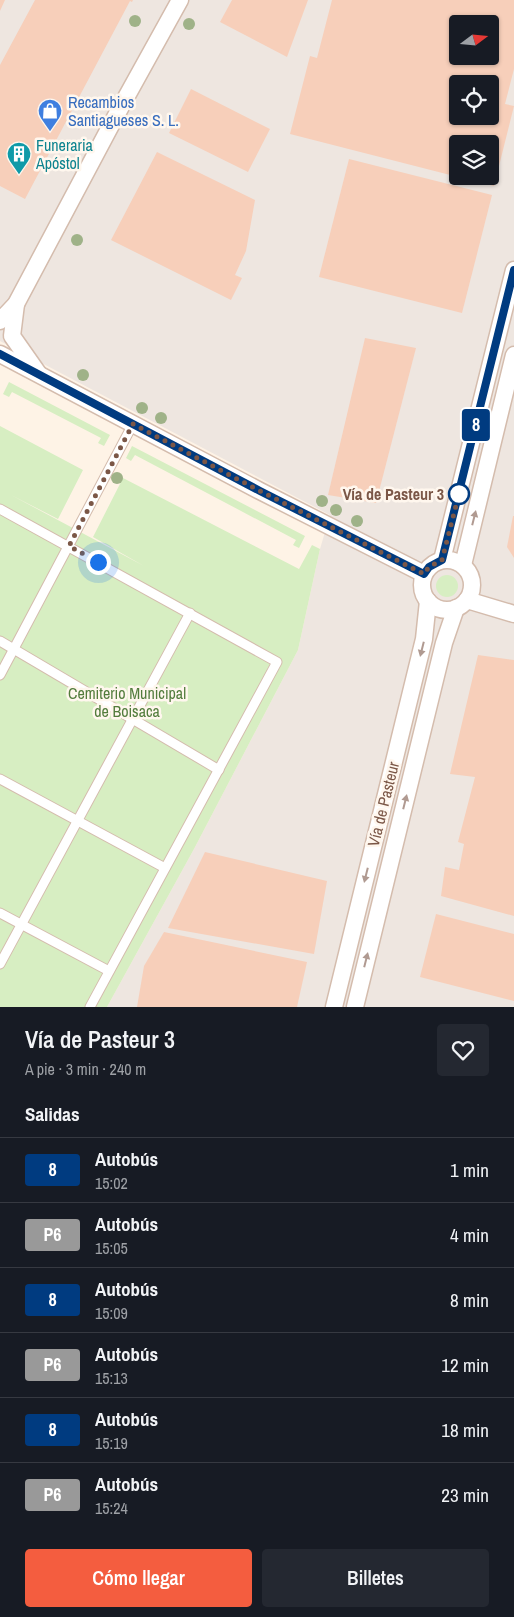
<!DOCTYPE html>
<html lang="es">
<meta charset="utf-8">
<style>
body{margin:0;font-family:"Archivo Narrow",sans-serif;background:#242831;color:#f1f3f6;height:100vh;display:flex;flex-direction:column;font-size:19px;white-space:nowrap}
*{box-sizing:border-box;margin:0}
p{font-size:16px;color:#9ea1a6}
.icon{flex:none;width:28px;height:28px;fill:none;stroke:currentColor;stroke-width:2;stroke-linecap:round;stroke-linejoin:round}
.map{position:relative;height:1007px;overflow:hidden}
.drawer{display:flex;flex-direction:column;background:#171b24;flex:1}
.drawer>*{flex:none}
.badge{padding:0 10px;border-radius:4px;font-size:18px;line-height:32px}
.needle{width:32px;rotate:74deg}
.controls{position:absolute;left:449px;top:15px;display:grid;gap:10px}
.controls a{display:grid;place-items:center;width:50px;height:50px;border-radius:5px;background:#171b24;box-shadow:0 1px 4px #0004;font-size:25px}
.you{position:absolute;width:25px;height:25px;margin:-12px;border:4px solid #fff;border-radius:50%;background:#1a73e8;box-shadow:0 0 0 8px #1a73e833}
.map>.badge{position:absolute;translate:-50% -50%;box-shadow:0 0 0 2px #fff}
h2{padding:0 25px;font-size:19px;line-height:45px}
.round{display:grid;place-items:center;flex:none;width:52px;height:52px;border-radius:5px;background:#242831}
.head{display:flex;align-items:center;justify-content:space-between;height:85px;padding:0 25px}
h1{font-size:24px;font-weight:600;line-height:38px}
.action{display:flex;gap:10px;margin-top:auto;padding:10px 25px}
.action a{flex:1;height:58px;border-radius:5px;background:#f45d3f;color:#fff;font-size:20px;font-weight:600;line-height:58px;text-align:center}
.action a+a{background:#242831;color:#f1f3f6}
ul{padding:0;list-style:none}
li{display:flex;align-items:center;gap:15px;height:65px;padding:0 25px;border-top:1px solid #363941}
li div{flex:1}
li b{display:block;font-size:19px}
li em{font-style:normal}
li .badge{min-width:55px;font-weight:700;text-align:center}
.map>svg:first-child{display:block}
.industrial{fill:#eee6e0;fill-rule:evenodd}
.green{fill:#d7eec2}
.building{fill:#f7cfba;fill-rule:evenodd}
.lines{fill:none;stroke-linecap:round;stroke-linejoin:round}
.service-casing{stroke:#d4bcad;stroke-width:11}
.minor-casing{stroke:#d4bcad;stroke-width:19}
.service{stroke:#fff;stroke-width:9}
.minor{stroke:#fff;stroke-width:16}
.tree{fill:#9fb288}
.oneway{fill:#b09a91}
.line-casing{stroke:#fff;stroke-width:11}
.line{stroke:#003b80;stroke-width:8}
.walk{stroke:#7b5747;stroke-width:5;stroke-dasharray:0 9}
.stop-dot{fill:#fff;stroke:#003b80;stroke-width:2.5}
.labels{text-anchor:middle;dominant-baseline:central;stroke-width:5;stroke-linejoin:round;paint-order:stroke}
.shop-label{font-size:16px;fill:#366cbe;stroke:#fff7ee;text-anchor:start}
.culture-label{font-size:16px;fill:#0d838f;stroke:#fff7ee;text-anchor:start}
.stop-label{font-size:16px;font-weight:bold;fill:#7b5747;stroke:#fff7ee;text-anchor:end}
.park-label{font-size:16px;fill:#527c3c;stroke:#fff7ee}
.street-label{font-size:16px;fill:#7b5747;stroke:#fff7ee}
</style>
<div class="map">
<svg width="514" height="1007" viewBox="0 0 514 1007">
<rect width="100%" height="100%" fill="#fef3e6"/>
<path class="industrial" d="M 0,0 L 514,0 L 514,1007 L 107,1007 L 194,849 L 298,650 L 320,549 L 330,515 L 0,341 ZM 458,24 L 490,24 L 490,56 L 458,56 ZM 458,84 L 490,84 L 490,116 L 458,116 ZM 458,144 L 490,144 L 490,176 L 458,176 Z"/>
<g class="green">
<polygon points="9,382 110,435 104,446 98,443 101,438 12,392 9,397 3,394"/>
<polygon points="0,426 83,470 58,519 11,495 144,566 93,537 123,478 299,569 312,545 320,549 298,650 194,849 107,1007 0,1007"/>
<polygon points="132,446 305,536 299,548 293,545 296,540 135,455 131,461 126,458"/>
<circle cx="447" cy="586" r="11"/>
</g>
<g class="building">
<polygon points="0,0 5,0 0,11"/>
<polygon points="35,0 133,0 132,2 130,1 25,199 0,186 0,65"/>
<polygon points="232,0 308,0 287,57 220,22"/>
<path d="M 332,0 L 514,0 L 514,69 L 505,104 L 514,106 L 494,186 L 458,177 L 490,176 L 490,144 L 458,144 L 458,177 L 290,134 L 310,56 L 317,58 ZM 458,24 L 490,24 L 490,56 L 458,56 ZM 458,84 L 490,84 L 490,116 L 458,116 Z"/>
<polygon points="191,89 270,129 248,172 169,133"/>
<polygon points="157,152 255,200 246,251 235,275 242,278 231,300 111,240"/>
<polygon points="349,159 492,195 462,313 319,277"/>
<polygon points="365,338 416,348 376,503 328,495"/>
<polygon points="513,516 514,516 514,558 507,547"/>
<polygon points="478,655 514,660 514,916 441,896 445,867 459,870 464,844 458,842 475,777 450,774"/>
<polygon points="205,852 327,881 314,954 168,928"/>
<polygon points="436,914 514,934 514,1001 420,977"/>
<polygon points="164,932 307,962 297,1007 137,1007 144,966"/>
</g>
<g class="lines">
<defs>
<g id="service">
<polyline points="0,509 277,662 90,1007"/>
<polyline points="0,641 219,770"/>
<polyline points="0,675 133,424"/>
<polyline points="0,779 165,868"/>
<polyline points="0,913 109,971"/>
<polyline points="0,964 190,613"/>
</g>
<g id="minor">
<polyline points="16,304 12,336 38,373"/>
<polyline points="0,321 16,304 118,112 180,0"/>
<polyline points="0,354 260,491 424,574"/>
<circle cx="447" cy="585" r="25"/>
<polyline points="442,560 514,270"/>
<polyline points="463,565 514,355"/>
<polyline points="467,600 514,614"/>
<polyline points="334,1007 424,639 428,601"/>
<polyline points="355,1007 444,643 456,608"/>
</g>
</defs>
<use href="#service" class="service-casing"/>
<use href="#minor" class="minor-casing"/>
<use href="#service" class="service"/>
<use href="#minor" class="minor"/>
</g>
<g class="tree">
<circle cx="135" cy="21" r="6"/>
<circle cx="189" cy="24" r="6"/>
<circle cx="77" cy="240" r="6"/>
<circle cx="83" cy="375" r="6"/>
<circle cx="142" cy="408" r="6"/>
<circle cx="161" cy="418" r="6"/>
<circle cx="117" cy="478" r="6"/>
<circle cx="322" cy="501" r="6"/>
<circle cx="336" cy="510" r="6"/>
<circle cx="357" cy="521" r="6"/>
</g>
<defs><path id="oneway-solid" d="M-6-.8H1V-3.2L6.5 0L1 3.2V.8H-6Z" transform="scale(1.25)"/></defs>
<g class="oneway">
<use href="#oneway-solid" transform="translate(474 518) rotate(-76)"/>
<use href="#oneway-solid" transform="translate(422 649) rotate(104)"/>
<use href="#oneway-solid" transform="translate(405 802) rotate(-76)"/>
<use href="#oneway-solid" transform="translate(366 875) rotate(104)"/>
<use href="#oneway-solid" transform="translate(366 960) rotate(-76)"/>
</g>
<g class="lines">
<defs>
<polyline id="line" points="0,354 260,491 424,574 429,567 442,560 514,270"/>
</defs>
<use href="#line" class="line-casing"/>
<use href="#line" class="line"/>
<polyline class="walk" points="98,562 69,546 133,424 260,491 424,574 429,567 442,560 459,494"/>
</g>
<defs>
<symbol id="shop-pin" viewBox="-11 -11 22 30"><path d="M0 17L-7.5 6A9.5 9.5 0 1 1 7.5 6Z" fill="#3f7fe0" stroke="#fff7ee"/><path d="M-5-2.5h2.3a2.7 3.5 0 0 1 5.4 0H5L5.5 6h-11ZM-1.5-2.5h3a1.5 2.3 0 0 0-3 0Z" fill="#fff"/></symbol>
<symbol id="building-pin" viewBox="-11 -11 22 30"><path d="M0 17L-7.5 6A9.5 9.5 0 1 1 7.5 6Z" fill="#0f9aa8" stroke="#fff7ee"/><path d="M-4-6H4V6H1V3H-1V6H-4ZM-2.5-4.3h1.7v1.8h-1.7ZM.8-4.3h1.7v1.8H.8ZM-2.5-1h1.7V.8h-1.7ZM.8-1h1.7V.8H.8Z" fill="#fff"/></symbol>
</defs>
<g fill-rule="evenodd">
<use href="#shop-pin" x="36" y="97" width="28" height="38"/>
<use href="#building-pin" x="5" y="140" width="28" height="38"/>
</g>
<circle class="stop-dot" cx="459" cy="494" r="10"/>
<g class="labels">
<g class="shop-label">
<text x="68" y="102">Recambios<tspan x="68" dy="18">Santiagueses S. L.</tspan></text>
</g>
<g class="culture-label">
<text x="36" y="145">Funeraria<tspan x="36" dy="18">Apóstol</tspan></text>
</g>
<g class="stop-label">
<text x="444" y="494">Vía de Pasteur 3</text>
</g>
<g class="park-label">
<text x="127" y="693">Cemiterio Municipal<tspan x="127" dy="18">de Boisaca</tspan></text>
</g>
<g class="street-label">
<text transform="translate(383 804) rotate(-76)">Vía de Pasteur</text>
</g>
</g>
</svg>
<div class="controls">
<a><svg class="needle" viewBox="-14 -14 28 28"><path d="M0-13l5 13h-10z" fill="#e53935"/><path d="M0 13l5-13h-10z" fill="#9ea1a6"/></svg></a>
<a><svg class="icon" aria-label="locate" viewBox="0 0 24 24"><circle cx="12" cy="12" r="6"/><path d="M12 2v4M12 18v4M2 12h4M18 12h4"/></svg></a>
<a><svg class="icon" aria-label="layers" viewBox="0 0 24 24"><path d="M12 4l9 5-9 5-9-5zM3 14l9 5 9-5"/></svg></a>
</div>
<div class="you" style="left:98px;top:562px"></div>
<b class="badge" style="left:476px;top:425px;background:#003b80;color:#fff">8</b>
</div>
<section class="drawer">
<div class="head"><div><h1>Vía de Pasteur 3</h1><p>A pie · 3 min · 240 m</p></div><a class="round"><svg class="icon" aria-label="heart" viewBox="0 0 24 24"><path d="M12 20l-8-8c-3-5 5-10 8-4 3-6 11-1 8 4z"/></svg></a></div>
<h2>Salidas</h2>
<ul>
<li><span class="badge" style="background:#003b80;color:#fff">8</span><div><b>Autobús</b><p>15:02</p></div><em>1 min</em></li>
<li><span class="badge" style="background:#999;color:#fff">P6</span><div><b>Autobús</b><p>15:05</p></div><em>4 min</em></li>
<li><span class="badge" style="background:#003b80;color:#fff">8</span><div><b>Autobús</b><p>15:09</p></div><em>8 min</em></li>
<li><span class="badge" style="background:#999;color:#fff">P6</span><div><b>Autobús</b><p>15:13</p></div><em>12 min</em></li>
<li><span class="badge" style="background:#003b80;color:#fff">8</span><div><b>Autobús</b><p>15:19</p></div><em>18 min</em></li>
<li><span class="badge" style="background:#999;color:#fff">P6</span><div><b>Autobús</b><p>15:24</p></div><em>23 min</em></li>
</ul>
<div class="action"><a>Cómo llegar</a><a>Billetes</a></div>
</section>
